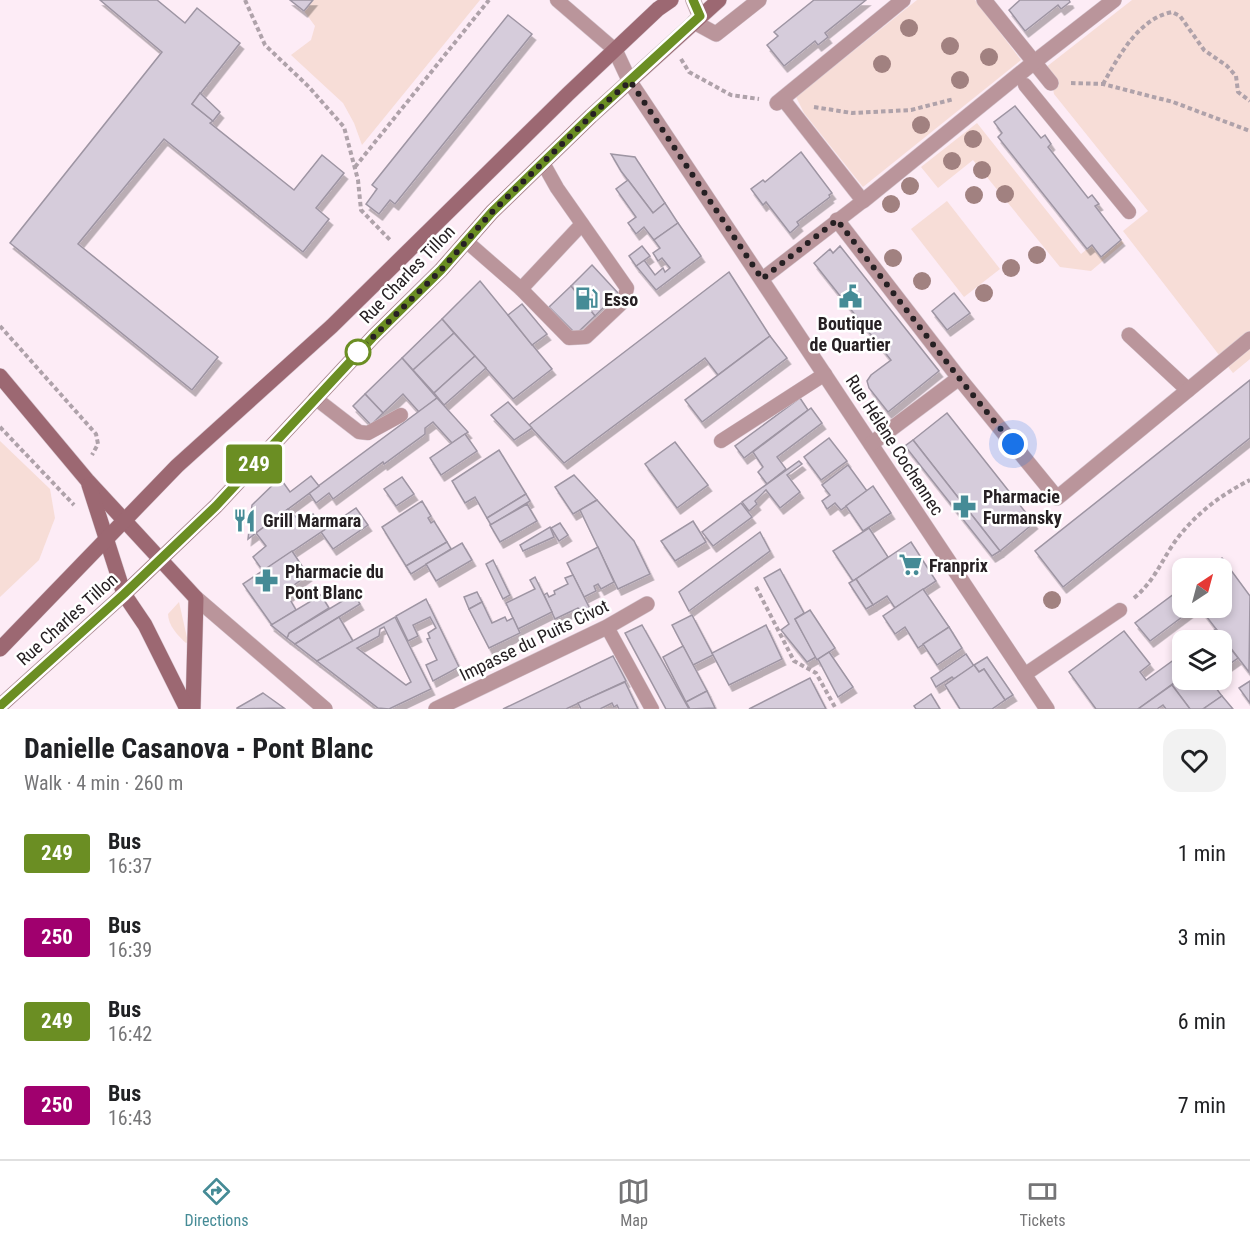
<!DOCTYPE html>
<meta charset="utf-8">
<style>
body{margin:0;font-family:"Roboto Condensed",sans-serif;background:#f2f2f2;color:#202124;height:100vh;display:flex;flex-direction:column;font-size:22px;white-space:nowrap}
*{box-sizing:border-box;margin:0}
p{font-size:20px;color:#757577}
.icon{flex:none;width:33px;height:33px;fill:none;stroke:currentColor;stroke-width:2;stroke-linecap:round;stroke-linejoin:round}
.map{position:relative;height:709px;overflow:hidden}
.panel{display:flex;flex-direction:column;background:#fff;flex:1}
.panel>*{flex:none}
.badge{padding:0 12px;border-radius:4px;font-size:21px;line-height:39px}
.needle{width:39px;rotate:36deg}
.fabs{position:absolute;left:1172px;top:558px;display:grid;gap:12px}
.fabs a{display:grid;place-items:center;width:60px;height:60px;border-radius:12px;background:#fff;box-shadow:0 3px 9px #0003;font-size:30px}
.you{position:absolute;width:30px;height:30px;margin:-15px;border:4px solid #fff;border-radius:50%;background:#1a73e8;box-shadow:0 0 0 9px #1a73e833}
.map>.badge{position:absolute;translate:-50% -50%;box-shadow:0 0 0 3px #fff}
.round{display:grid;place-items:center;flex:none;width:63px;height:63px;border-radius:18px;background:#f2f2f2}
.headline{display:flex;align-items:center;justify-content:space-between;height:102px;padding:0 24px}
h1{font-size:28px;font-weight:700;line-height:45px}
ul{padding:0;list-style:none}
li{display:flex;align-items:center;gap:18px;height:84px;padding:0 24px}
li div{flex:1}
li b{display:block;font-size:22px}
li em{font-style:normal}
li .badge{min-width:66px;font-weight:700;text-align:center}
.dock{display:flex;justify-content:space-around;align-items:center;height:84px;border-top:2px solid #e0e0e0;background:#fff;font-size:16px;color:#757577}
.dock a{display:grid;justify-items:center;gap:3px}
.dock .current{color:#458b96}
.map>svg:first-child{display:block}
.green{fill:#f7ddd7}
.building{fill:#d6ccdb;stroke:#9e95a3;stroke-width:1.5;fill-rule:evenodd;filter:url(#shadow)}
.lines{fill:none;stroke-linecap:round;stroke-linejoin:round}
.lane-casing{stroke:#d6c7d0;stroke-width:15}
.street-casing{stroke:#d6c7d0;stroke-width:16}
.secondary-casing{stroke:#d6c7d0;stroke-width:16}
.path{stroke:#afa2aa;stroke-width:4;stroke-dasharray:4.5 3;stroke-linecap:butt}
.lane{stroke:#ba959b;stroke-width:14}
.street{stroke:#ba959b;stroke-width:15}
.secondary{stroke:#9c6872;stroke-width:15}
.tree{fill:#a18180}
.line-casing{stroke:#fff;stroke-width:14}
.line{stroke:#6b8e23;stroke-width:9}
.walk{stroke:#262023;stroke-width:6;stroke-dasharray:0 10.8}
.stop-dot{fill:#fff;stroke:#6b8e23;stroke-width:3}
.labels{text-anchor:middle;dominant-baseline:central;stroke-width:5;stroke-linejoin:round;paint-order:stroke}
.street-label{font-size:18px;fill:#262023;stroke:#fff}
.poi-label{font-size:18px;font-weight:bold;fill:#262023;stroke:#fff;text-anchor:start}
</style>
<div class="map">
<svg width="1250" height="709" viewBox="0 0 1250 709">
<defs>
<filter id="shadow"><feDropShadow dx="3.5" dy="6" stdDeviation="0" flood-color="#0004"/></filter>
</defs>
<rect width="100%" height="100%" fill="#fdecf6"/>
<g class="green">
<polygon points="313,0 480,0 362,145 354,123 343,103 291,55 311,40 315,26 304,11"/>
<polygon points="917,0 975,0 1021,60 863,187 804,113 796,97"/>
<polygon points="1132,0 1250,0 1250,359 1233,373 1123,231 1148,211 1054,94 1050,74 1045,68"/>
<polygon points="977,123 1081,254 1092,245 1101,256 1121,240 1124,243 1091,271 1060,267 973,160 938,188 921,167"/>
<polygon points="947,201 1000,269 964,297 911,229"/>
<polygon points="0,441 50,489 55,518 39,560 0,597"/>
<path d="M 179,602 L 188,642 L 186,643 C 178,636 168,625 168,614 Z"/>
</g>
<g class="building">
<polygon points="100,0 157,0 185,23 197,8 240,43 192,104 213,121 210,123 294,190 322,155 344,173 316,208 329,219 303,252 164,139 78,244 218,357 192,390 10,243 162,52"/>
<polygon points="290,0 313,0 304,11"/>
<polygon points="814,0 866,0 825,33 828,37 818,45 815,41 784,66 767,45 778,36 774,32"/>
<polygon points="1020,0 1069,0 1070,2 1061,9 1058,5 1025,31 1009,10"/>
<polygon points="508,15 532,34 395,204 390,200 379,214 366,204 377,189 372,185"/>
<polygon points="200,93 220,112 213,121 192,104"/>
<polygon points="1015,106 1041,138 1045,135 1051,144 1048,147 1088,198 1092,195 1099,204 1095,206 1121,240 1101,257 1092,245 1087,249 998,137 1002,133 994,122"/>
<polygon points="801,152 832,193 829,195 830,197 797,222 799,225 790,233 766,202 763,205 751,189 763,180 765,182"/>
<polygon points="611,154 635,157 665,203 653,213 621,171"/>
<polygon points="628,180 653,213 665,203 678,223 654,240 644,227 636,234 628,223 636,217 616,189"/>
<polygon points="678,223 701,256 656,290 636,266 644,260 655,275 663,268 665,272 670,268 662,258 658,261 653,253 660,248 654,240"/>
<polygon points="642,246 650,256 636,266 629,256"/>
<polygon points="840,246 939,371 888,412 869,388 867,381 871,375 891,360 814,263 830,249 833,253"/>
<polygon points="592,265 618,293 595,316 571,286"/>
<polygon points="729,272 770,336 718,375 705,358 564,463 529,425"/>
<polygon points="480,281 552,369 513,399 442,319"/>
<polygon points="571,286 595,316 576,334 549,307"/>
<polygon points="954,293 970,313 947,330 932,311"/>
<polygon points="522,304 547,334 532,345 508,315"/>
<polygon points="442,319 454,333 413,370 402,358"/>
<polygon points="454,333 475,356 434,393 413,370"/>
<polygon points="770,336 787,358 702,422 685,400"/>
<polygon points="475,356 486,368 444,405 434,393"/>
<polygon points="402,358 437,398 419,412 403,394 383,413 365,394"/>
<polygon points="1250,380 1250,438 1063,587 1035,551"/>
<polygon points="365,394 383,413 371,425 353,406"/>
<polygon points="437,398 468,432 452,443 433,422 425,428 425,434 384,464 383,462 333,499 329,493 316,503 309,493"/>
<polygon points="800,398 808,410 744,458 735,446"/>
<polygon points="508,402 532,428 514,440 491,415"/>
<polygon points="811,408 822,423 777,457 786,469 767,484 758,472 763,467 753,452"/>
<polygon points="947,413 1034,523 1000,551 913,440"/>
<polygon points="465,434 477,451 441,475 430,458"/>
<polygon points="829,438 847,461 821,480 804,457"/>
<polygon points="913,440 1000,551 992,556 905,446"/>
<polygon points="675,442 708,485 677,508 645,464"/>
<polygon points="499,450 526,494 487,518 475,497 465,503 452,481"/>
<polygon points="799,461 802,464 787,475 800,492 780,508 766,490 755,501 757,504 749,511 742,502"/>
<polygon points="848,465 867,491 841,510 835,503 827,509 822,501 830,495 822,485"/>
<polygon points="574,475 597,500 573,514 555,487"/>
<polygon points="311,476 319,486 248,539 252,505 280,478 290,492"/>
<polygon points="402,477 414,494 396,506 384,489"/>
<polygon points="873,486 891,513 863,531 846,506"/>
<polygon points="526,494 530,501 491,525 487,518"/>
<polygon points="597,500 634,541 650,574 618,589 580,510"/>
<polygon points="422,501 431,516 428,518 431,523 434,521 447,542 406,566 382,527"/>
<polygon points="741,503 752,517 713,546 702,532"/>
<polygon points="527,504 537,521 500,542 490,525"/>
<polygon points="356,508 368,525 333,549 321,532"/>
<polygon points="288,509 299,520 313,514 318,521 321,520 327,528 263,571 253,557 266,546 256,533"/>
<polygon points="693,521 706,542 675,561 661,541"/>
<polygon points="560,523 568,535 559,541 551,528"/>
<polygon points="550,527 554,537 523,551 520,545"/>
<polygon points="869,528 888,557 853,581 833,551"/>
<polygon points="760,532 770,551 689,611 679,592"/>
<polygon points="447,542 451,549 411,574 406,566"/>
<polygon points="911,542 936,581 895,608 887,596 873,605 856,579"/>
<polygon points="462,543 472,560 436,581 426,564"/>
<polygon points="598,547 614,582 601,589 598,584 594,586 596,591 584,597 567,563"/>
<polygon points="292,551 308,575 290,588 293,592 288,596 296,610 272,625 243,584"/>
<polygon points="1222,558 1250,596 1249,672 1200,608 1221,608 1221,568 1208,568"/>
<polygon points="493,560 510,595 503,599 486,564"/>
<polygon points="780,569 804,613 795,619 816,657 807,662 781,630 789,624 764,578"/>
<polygon points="573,575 591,611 582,615 578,608 555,619 544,595 547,593 549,597 555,594 554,591 568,584 565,578"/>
<polygon points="535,577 552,612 518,629 506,603 535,589 530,580"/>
<polygon points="856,579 873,605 866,609 849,583"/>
<polygon points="1182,588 1182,608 1194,608 1150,641 1135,623"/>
<polygon points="923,589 949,627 918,648 905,627 895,634 883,616"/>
<polygon points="477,592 482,602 469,609 464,597"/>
<polygon points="354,594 360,604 295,644 287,638 289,633"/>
<polygon points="321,595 329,608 289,633 287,638 271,625"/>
<polygon points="426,599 459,667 433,681 426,665 437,660 427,639 430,638 428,633 436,628 430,617 413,625 418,636 408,641 396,616"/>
<polygon points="482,602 492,623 505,617 507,621 513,618 520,633 489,648 469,609"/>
<polygon points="810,610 835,648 817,660 795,619"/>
<polygon points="692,615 713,655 693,665 672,625"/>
<polygon points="339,617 353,641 317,661 295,644"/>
<path d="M 395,617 L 431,689 L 389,709 L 378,708 L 317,661 ZM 384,627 L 411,682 L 406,685 L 357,648 L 379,636 L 380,629 Z"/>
<polygon points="642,625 689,709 666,709 625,633"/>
<polygon points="766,625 782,659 729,685 712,653"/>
<polygon points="949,627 962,648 937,665 923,644"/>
<polygon points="1216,629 1227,644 1221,649 1221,640 1200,640"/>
<polygon points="1124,631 1150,664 1140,672 1146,680 1182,654 1182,677 1138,709 1096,709 1069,672"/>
<polygon points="1227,644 1238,658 1221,670 1221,649"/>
<polygon points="683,646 707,691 686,702 663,657"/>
<polygon points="829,652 853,687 838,697 818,659"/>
<polygon points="966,654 974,666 954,679 952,677 936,687 931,678"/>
<polygon points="613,656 626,681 566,709 503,709"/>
<polygon points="987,657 1013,695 1005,700 984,669 979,672 974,665"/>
<polygon points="974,665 979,672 984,669 1005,700 992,709 960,709 945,685"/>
<polygon points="1182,677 1182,680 1210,680 1222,696 1203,709 1190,709 1172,685"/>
<polygon points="810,678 826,709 749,709"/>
<polygon points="1250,681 1250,703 1239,688"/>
<polygon points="625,682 638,709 619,709 617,705 614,707 612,703 600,709 581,709 578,703"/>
<polygon points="1172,685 1190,709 1166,709 1163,705 1157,709 1138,709"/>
<polygon points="707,691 715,708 690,709 686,702"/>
<polygon points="263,693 284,708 237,709 237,708"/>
<polygon points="931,694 940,709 916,709 914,706"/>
<polygon points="1222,696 1233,709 1203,709"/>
</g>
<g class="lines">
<defs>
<g id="lane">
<polyline points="557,0 615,50"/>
<polyline points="1025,85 1129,212"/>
<polyline points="466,241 521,289 569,338 586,337 624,301 627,288 557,188 543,163"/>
<polyline points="762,279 863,201 786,103"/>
<polyline points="521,289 582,224"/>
<polyline points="315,398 359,432 368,433 401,415"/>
<polyline points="721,441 825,374"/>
<polyline points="607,627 652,709"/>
<polyline points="1024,675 1120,610"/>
</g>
<g id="street">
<polyline points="693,0 700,17"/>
<polyline points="984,0 1051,83"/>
<polyline points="694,22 716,34 759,0"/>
<polyline points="615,50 630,82 1047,709"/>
<polyline points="777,103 903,0"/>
<polyline points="863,201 1033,63 1114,0"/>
<polyline points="837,220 959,378"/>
<polyline points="1129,335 1188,390"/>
<polyline points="871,444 959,378 1057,498 1250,339"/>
<polyline points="196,598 325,709"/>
<polyline points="436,709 607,627 647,604"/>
</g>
<g id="secondary">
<polyline points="0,376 87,480 196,598 193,709"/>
<polyline points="89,485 124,594 145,625 187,709"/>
<polyline points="0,649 177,466 332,326 568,94 658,9 671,0"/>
<polyline points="0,706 124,594 216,506 374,336 441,270 492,212 591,116 719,0"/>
</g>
</defs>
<use href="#lane" class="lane-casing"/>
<use href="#street" class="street-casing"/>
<use href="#secondary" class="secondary-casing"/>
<g class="path">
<polyline points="245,0 265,45 309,87 344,127 358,180 361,210 390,240"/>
<polyline points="681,59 689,72 731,95 759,99"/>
<polyline points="1071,83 1103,84 1173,102 1250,131"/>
<path d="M 1103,84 C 1119,56 1138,19 1172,12 L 1180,16 L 1204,50 L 1227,66 L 1236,76 L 1238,92 L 1250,101"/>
<polyline points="814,107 852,113 911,110 954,99"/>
<polyline points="355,167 489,0"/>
<polyline points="0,326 96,434 98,444 92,455"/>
<polyline points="0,427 74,505"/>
<polyline points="756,587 794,661 816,673 836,709"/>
<path d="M 1134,598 C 1151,584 1159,567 1170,549 C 1189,519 1218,496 1250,480"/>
</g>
<use href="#lane" class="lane"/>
<use href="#street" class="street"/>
<use href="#secondary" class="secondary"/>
</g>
<g class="tree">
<circle cx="909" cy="28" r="9"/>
<circle cx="950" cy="46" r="9"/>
<circle cx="989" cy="57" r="9"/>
<circle cx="882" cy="64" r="9"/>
<circle cx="960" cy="80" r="9"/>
<circle cx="921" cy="125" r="9"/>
<circle cx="973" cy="139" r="9"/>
<circle cx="952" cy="161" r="9"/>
<circle cx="982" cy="170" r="9"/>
<circle cx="910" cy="186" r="9"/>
<circle cx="1005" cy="194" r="9"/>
<circle cx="974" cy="195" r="9"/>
<circle cx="891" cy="204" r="9"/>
<circle cx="1037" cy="255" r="9"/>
<circle cx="893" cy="258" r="9"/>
<circle cx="1011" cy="268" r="9"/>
<circle cx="922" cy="281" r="9"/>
<circle cx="984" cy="293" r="9"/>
<circle cx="1052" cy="600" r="9"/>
</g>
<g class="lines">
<defs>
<polyline id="line" points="0,706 124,594 216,506 374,336 441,270 492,212 591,116 700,16 693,0"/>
</defs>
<use href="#line" class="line-casing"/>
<use href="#line" class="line"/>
<polyline class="walk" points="358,352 441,270 492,212 591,116 630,81 762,279 837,220 959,378 1013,444"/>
</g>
<defs>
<symbol id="civic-bare" viewBox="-9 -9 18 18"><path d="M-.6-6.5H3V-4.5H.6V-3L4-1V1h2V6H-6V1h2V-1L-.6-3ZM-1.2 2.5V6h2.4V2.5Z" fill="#458b96" stroke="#fff" stroke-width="2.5" paint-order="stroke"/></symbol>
<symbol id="fuel-bare" viewBox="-9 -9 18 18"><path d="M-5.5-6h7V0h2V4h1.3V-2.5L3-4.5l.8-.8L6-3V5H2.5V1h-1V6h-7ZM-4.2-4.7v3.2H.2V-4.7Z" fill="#458b96" stroke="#fff" stroke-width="2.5" paint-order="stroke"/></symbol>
<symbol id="pharmacy-bare" viewBox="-9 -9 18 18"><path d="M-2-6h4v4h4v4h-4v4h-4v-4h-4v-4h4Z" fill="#458b96" stroke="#fff" stroke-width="2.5" paint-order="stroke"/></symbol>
<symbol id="restaurant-bare" viewBox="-9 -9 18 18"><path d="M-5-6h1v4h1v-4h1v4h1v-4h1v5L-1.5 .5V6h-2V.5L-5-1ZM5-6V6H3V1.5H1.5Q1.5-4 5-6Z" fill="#458b96" stroke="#fff" stroke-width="2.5" paint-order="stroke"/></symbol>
<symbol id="supermarket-bare" viewBox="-9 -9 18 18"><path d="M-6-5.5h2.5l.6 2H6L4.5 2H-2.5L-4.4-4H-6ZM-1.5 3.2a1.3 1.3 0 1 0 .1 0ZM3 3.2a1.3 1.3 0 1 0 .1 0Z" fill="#458b96" stroke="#fff" stroke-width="2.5" paint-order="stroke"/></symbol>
</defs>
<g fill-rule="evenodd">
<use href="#civic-bare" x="834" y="280" width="33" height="33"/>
<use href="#fuel-bare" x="570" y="282" width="33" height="33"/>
<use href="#pharmacy-bare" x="948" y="490" width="33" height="33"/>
<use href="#restaurant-bare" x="228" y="504" width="33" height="33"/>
<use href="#supermarket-bare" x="894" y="548" width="33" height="33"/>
<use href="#pharmacy-bare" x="250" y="564" width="33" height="33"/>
</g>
<circle class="stop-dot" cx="358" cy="352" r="12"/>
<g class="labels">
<g class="street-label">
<text transform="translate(407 274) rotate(-46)">Rue Charles Tillon</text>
<text transform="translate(895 445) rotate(57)">Rue Hélène Cochennec</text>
<text transform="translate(67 619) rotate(-42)">Rue Charles Tillon</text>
<text transform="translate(534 640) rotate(-26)">Impasse du Puits Civot</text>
</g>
<g class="poi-label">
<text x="604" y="299">Esso</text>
<text x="850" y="323" text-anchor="middle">Boutique<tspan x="850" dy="21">de Quartier</tspan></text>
<text x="983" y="496">Pharmacie<tspan x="983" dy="21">Furmansky</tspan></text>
<text x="263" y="520">Grill Marmara</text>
<text x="929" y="565">Franprix</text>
<text x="285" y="571">Pharmacie du<tspan x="285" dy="21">Pont Blanc</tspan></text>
</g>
</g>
</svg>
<div class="fabs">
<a><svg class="needle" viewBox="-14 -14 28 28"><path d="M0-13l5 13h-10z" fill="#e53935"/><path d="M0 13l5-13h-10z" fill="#757577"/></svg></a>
<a><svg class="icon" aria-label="layers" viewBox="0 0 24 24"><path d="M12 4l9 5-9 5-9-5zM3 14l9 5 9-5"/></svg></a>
</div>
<div class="you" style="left:1013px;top:444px"></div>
<b class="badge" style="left:254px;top:464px;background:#6b8e23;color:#fff">249</b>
</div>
<section class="panel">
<div class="headline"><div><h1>Danielle Casanova - Pont Blanc</h1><p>Walk · 4 min · 260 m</p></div><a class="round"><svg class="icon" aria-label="heart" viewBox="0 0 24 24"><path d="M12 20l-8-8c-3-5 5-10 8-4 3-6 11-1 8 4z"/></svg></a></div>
<ul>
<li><span class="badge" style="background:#6b8e23;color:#fff">249</span><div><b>Bus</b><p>16:37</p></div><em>1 min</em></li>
<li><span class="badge" style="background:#a0006e;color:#fff">250</span><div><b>Bus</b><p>16:39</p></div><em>3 min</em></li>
<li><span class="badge" style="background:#6b8e23;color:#fff">249</span><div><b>Bus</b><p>16:42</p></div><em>6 min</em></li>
<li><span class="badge" style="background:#a0006e;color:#fff">250</span><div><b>Bus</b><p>16:43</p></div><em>7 min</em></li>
</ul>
</section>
<nav class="dock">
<a class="current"><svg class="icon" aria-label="directions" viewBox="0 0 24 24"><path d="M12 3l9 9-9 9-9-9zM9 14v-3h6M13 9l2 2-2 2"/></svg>Directions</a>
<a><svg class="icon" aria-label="map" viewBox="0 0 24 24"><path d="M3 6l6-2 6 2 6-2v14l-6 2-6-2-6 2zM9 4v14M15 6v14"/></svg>Map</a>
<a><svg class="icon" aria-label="tickets" viewBox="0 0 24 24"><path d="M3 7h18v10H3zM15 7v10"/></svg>Tickets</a>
</nav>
